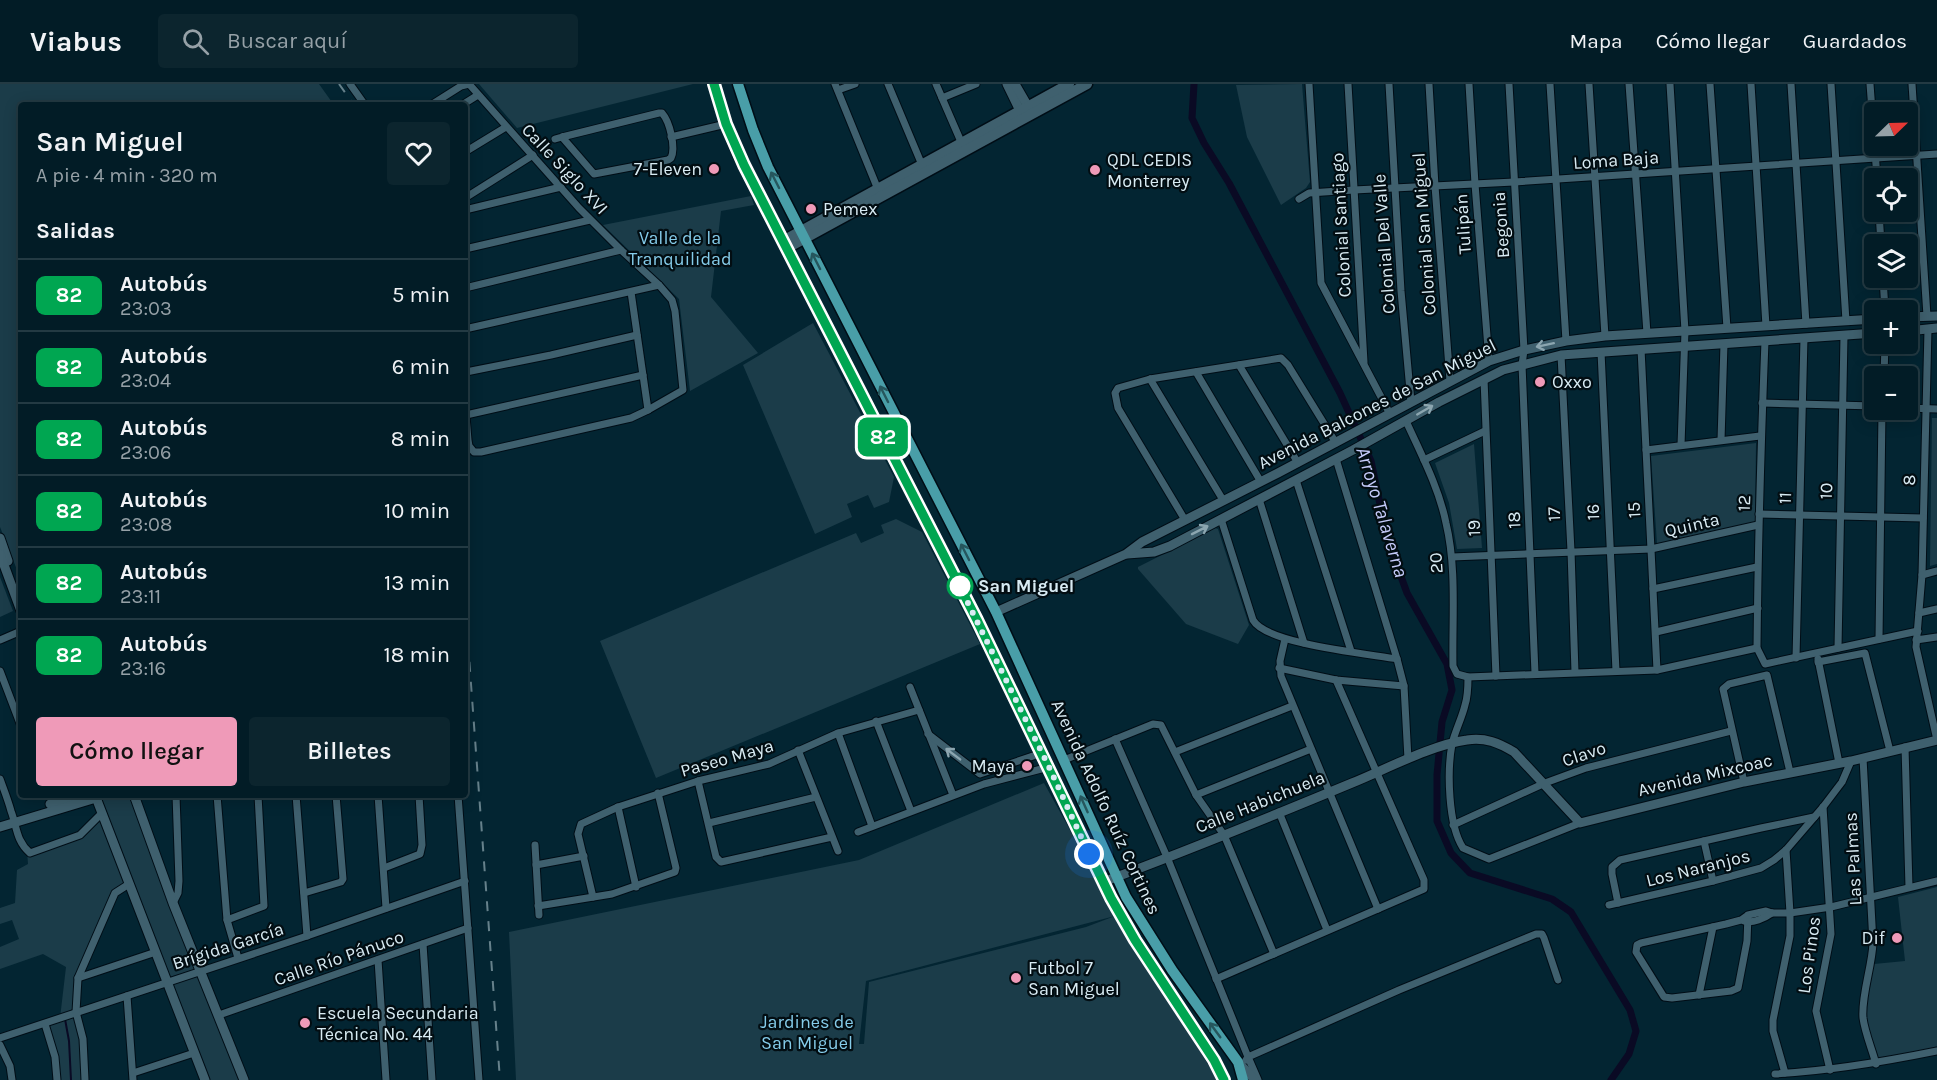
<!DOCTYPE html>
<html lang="es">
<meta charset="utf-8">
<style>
body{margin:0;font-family:Karla,sans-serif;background:#0c252e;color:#f1f3f6;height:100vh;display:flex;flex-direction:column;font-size:22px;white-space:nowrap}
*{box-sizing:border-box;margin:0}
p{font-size:20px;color:#96a1a7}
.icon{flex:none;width:33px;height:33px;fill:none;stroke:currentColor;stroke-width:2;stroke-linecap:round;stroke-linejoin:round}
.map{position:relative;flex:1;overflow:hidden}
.sheet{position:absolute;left:18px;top:18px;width:450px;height:696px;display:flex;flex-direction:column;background:#021c26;border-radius:6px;box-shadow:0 3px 15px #0003,0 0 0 2px #233a43}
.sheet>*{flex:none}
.badge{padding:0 12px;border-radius:9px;font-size:21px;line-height:39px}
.needle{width:39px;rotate:67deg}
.buttons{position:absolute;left:1864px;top:18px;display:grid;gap:12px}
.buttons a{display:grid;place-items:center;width:54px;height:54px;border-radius:6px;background:#021c26;box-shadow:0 3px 15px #0003,0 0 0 2px #233a43;font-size:30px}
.you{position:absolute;width:30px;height:30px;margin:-15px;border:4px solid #fff;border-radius:50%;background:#1a73e8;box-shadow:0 0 0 9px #1a73e833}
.map>.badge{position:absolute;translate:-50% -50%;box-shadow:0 0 0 3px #fff}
h2{padding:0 18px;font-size:22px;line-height:54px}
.round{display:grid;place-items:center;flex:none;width:63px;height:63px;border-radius:6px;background:#0c252e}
.head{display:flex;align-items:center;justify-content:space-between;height:102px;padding:0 18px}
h1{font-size:28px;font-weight:600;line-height:45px}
.action{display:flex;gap:12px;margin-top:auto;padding:12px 18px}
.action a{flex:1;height:69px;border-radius:6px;background:#ef9ab8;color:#111;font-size:24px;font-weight:600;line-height:69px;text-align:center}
.action a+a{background:#0c252e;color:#f1f3f6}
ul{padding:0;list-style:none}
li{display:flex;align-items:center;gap:18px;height:72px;padding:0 18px;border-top:2px solid #233a43}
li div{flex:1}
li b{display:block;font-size:22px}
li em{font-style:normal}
li .badge{min-width:66px;font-weight:700;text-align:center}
header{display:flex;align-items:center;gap:36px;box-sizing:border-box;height:84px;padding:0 30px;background:#021c26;border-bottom:2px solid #233a43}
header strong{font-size:28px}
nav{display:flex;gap:33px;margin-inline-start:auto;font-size:21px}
.search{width:420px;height:54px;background:#0c252e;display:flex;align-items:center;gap:15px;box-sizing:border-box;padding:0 21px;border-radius:6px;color:#96a1a7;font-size:22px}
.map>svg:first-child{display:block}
.green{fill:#1b3c49;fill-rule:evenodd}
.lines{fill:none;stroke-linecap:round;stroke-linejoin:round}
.stream{stroke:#0a0a24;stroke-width:2}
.canal{stroke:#0a0a24;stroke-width:7}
.minor-casing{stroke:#000d16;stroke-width:9}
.tertiary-casing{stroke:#000d16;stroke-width:11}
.secondary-casing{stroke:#000d16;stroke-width:13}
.primary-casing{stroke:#000d16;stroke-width:13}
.minor{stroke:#3f606e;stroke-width:7}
.tertiary{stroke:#3f606e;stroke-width:9}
.secondary{stroke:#3f606e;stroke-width:10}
.primary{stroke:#499ea8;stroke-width:10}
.rail{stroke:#66818b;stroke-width:2;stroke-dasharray:10 10;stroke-linecap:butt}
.oneway{stroke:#26565d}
.oneway2{stroke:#8ca6b0}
.line-casing{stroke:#fff;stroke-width:14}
.line{stroke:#00a651;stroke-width:9}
.walk{stroke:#d8ebf3;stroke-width:6;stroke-dasharray:0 10.8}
.poi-dot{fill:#ef9ab8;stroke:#020d12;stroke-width:2}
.stop-dot{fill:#fff;stroke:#00a651;stroke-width:3}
.labels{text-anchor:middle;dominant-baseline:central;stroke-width:4.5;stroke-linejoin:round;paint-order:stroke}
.poi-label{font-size:18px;fill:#d8ebf3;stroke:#020d12;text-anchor:start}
.street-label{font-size:18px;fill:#d8ebf3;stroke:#020d12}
.park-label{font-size:18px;fill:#85ccea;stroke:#020d12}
.stop-label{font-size:18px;font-weight:bold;fill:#d8ebf3;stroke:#020d12;text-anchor:start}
.water-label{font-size:20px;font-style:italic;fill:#c4caf9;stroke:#020d12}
</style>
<header>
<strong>Viabus</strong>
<div class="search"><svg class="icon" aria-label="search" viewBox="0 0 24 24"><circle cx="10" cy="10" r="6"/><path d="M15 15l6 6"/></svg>Buscar aquí</div>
<nav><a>Mapa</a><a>Cómo llegar</a><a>Guardados</a></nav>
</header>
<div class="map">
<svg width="1937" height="996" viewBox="0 0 1937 996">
<rect width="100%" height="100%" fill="#032532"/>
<g class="green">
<polygon points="0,0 319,0 334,21 21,21 21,496 0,443"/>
<polygon points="479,0 693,0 517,44"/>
<polygon points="1302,0 1310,98 1306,104 1281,121 1247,53 1236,1"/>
<polygon points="751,112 754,121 721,127 711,213 758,269 690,307 679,215 603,141"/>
<polygon points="813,239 894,393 889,418 874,424 868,411 847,420 852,433 815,450 743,281"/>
<polygon points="1932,334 1937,334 1937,480 1930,482"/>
<polygon points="1756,359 1755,439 1657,460 1651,372"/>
<polygon points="1474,360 1482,464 1457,465 1449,419 1435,379"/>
<polygon points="896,435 922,448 980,560 656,694 600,557 856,449 861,459 884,449 881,441"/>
<polygon points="1215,444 1218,445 1249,541 1238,560 1186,540 1138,485 1138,483"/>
<polygon points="0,493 13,527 0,533"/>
<path d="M 1044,699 L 1117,831 L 1156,891 L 1217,996 L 516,996 L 509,848 L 859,776 ZM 1115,832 L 1086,843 L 869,898 L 864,960 L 859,960 L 866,897 Z"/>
<polygon points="107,711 129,711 195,885 170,893 100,713"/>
<polygon points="102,729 129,800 119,804 79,889 76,928 85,996 57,996 45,940 60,934 66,883 43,870 0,885 0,863 19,855 12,836 0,840 0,824 15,819 17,786 28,780 27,767 80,751"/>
<polygon points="1937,803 1937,965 1877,976 1864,936 1865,921 1874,880 1905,877 1898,813"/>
<polygon points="201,887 244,996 205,996 167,898"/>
</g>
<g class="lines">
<polyline class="stream" points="65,935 69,957 71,996"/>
<polyline class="canal" points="1194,0 1192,34 1204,59 1229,99 1340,309 1371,377 1387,454 1407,509 1447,580 1452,606 1442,638 1437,691 1437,737 1451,769 1470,789 1552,815 1571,828 1630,926 1636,947 1629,970 1611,996"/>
<defs>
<g id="minor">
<polyline points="350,0 365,21"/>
<polyline points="835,0 879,108"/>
<polyline points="888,0 922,81"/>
<polyline points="936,0 962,60"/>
<polyline points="1309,0 1321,199 1390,330"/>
<polyline points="1348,0 1364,278"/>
<polyline points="1389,0 1401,207 1411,318"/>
<polyline points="1429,0 1435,102 1450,297"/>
<polyline points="1469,0 1475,100 1489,277"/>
<polyline points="1509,0 1524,266 1522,281 1535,589"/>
<polyline points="1550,0 1566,257"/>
<polyline points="1589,0 1605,252"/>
<polyline points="1629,0 1647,249"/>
<polyline points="1670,0 1685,247 1681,361"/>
<polyline points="1710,0 1727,244"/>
<polyline points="1751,0 1766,242"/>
<polyline points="1791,0 1806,240"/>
<polyline points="1831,0 1846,237"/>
<polyline points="1870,0 1877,94"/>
<polyline points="1912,0 1927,232"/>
<polyline points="838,6 855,0"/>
<polyline points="942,14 976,0"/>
<polyline points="431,21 461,2 469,0 579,124 621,166 659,201 672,216 675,227 683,306 648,326 631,334 481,368 474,368 469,362 468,356 465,320"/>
<polyline points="462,21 478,11"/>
<polyline points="671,53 726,40"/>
<path d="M 555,55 L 562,53 L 659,29 L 662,29 C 670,38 676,64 671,74 L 668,76 L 594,90 L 562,53"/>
<polyline points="465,68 506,43"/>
<polyline points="465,114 533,71"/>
<polyline points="1299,115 1309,109 1354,106 1514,98 1937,70"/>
<polyline points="465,126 561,103"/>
<polyline points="1879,128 1881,160"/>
<polyline points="465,165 590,136"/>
<polyline points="1883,194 1885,226"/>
<polyline points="465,204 621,166"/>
<polyline points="631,208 648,326"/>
<polyline points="465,245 659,201"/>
<polyline points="1928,245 1922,491 1916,563 1937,656"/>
<path d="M 1765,257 C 1761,359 1758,462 1757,564 L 1765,580 L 1918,547"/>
<polyline points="1641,265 1657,586"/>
<polyline points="1601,268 1616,587"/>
<polyline points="1561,271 1571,467 1575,588"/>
<polyline points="465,278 465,294"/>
<polyline points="1239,281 1298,379"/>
<polyline points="466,288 551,271 637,251"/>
<polyline points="1196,288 1261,398"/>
<polyline points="1884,292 1885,260"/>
<polyline points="1150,295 1223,416"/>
<polyline points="1484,295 1496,592"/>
<polyline points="1762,319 1875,322"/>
<polyline points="1908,324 1937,325"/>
<polyline points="466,331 643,291"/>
<path d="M 1406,337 C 1421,370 1439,404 1446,439 C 1457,485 1452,535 1453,582 L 1457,590 L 1468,593 L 1657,586 L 1757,564"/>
<polyline points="1721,356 1724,260"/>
<polyline points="1646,366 1760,352"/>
<polyline points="1336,375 1397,575 1404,602 1408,675"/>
<polyline points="1424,376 1485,347"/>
<polyline points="1296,396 1351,567"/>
<polyline points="1259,415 1304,559"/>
<polyline points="1759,430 1923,434"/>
<path d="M 1221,435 L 1253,536 C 1266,560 1369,570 1397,575"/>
<polyline points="1185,436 1118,324 1115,309 1118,304 1150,295 1281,274 1288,281 1336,359"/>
<polyline points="1452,473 1651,465 1758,441"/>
<polyline points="1922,491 1937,487"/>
<polyline points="1653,505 1757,483"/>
<polyline points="1919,529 1937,525"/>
<polyline points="1656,548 1758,524"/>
<polyline points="1285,555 1280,577 1281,592 1378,825"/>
<polyline points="1879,555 1882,326"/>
<polyline points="0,556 21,547"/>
<polyline points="1916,556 1937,553"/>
<polyline points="1838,564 1844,252"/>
<polyline points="1796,574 1804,254"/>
<polyline points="1818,575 1839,679"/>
<polyline points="1818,578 1865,569 1890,667"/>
<polyline points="1279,584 1336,596 1404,602"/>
<polyline points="0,587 21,642"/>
<path d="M 1468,593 C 1468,602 1468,612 1465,621 C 1462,634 1455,647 1452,660 C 1447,687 1448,741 1463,764 L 1489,775 L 1580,739"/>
<polyline points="910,603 953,711"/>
<polyline points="876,637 911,727"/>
<polyline points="838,649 872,742"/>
<polyline points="928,650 980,690 1042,669"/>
<polyline points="1115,655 1167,773 1248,973 1246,976"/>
<polyline points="1905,663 1909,803"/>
<polyline points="798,666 838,767"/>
<polyline points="1175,668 1292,622"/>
<path d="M 1863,674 L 1873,859 C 1872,883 1861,912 1863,934 C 1865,949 1872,965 1876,980"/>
<polyline points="1064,676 1153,640 1161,641 1196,711 1224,751 1274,870"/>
<path d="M 0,695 C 4,706 8,716 11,727 C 17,743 16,757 30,769 L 80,751 L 102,729"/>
<polyline points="698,697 716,773 721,778 832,753"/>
<polyline points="1744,698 1723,605 1729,600 1767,591 1790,688"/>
<polyline points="217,711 227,836 238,874"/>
<polyline points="296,711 307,852"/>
<polyline points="378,711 386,824"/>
<polyline points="458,711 479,996"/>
<polyline points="1196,711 1311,665"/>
<polyline points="618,723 636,803"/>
<polyline points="1823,723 1831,850 1816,927 1830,986"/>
<polyline points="1279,728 1327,846"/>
<polyline points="709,739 816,713"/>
<polyline points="1453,741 1545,699 1586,684 1731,647"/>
<polyline points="858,748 984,700 1049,683"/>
<polyline points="1704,757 1713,797"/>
<polyline points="535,761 539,831"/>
<polyline points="536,781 584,772"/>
<polyline points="384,784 420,770 422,761 419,711"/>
<polyline points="304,809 341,798 343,795 336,711"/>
<polyline points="593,813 578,750 581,740 618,723 698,697 769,680 838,649 919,626"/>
<polyline points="173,819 178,809 179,797 176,711"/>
<polyline points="1618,819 1612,790 1612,783 1620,776 1761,744 1814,733"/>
<polyline points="1609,821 1713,797 1761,784 1774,776 1786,766 1823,723 1842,698 1851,677"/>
<polyline points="538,822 612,810 675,788 676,784 658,709"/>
<polyline points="1748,831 1747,857 1738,904 1731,907 1672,914 1664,913 1636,868 1637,861 1641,859 1726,840 1741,836 1748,831 1766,827 1772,829 1790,829 1831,823 1937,797"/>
<polyline points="227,836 264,822 258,711"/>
<path d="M 1744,837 C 1752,840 1765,834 1772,829"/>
<polyline points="423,860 432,996"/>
<polyline points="378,876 386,996"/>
<polyline points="78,894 156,868"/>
<polyline points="1216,895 1424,805 1424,796 1336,596"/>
<polyline points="1699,911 1713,843"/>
<polyline points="127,912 133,996"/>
<polyline points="219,931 468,844"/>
<polyline points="45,940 55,973 57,996"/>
<polyline points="0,954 307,852 465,797"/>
<polyline points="0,961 10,982 12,996"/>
<polyline points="133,989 194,969"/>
<polyline points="1785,989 1773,947 1773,936 1790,852 1790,829 1786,766"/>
<path d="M 1775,990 C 1830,987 1883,978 1937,967"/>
<polyline points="85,996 83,955 76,928 78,894 115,809 129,800"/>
<polyline points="1258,996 1248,973 1399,906 1536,850 1542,850 1544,854 1558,896"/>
</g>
<g id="tertiary">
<polyline points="1007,0 1023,33"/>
<polyline points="1015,0 1030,26"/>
<polyline points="1908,233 1937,232"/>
<polyline points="1908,247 1937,244"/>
<polyline points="0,454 8,477"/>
<polyline points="0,470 21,527"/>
<polyline points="1127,470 1154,468 1170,462 1353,366 1439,318 1503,286 1561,271 1875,249"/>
<polyline points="996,528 1126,470 1142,458 1278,389 1489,277 1524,266 1566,257 1605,252 1875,235"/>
<polyline points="95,711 205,996"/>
<polyline points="134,711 173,819 244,996"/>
<polyline points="50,720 82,711"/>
<polyline points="0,743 96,714"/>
<path d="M 1103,798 C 1187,767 1270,733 1352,699 C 1384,686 1434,660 1467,656 C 1485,653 1499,659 1514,668 L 1580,739 L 1744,698 L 1851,677 L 1937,656"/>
<polyline points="1238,978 1255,996"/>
</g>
<g id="secondary">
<polyline points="783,157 1069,0"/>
<polyline points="787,164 1087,0"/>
</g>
<g id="primary">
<polyline points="714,0 726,40 739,72 977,536 1111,814 1135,856 1214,976 1224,996"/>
<polyline points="738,0 753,46 768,83 996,528 1126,813 1172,886 1238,978 1243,996"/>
</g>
</defs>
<use href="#minor" class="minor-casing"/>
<use href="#tertiary" class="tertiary-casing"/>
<use href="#secondary" class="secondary-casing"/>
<use href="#primary" class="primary-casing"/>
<use href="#minor" class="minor"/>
<use href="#tertiary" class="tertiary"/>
<use href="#secondary" class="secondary"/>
<use href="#primary" class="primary"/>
<g class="rail">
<polyline points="339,0 354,21"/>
<polyline points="465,518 500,996"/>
</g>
</g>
<defs><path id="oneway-shaft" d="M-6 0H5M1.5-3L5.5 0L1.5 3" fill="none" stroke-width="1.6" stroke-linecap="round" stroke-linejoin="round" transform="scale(1.5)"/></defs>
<g class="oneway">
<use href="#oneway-shaft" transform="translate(775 96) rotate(-117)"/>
<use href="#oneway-shaft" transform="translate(816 177) rotate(-117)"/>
<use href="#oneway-shaft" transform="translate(884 310) rotate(-117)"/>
<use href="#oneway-shaft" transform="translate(965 468) rotate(-117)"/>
<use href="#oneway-shaft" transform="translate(1084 720) rotate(-114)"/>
<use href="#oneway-shaft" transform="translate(1215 946) rotate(-126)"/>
</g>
<g class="oneway2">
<use href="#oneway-shaft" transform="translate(1545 261) rotate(168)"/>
<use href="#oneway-shaft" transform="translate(1425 326) rotate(-30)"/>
<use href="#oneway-shaft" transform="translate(1200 446) rotate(-27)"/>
<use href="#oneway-shaft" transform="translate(953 670) rotate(-143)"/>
</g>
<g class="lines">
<defs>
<polyline id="line" points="714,0 726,40 744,81 977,536 1111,814 1135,856 1214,976 1224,996"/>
</defs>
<use href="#line" class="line-casing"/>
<use href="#line" class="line"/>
<polyline class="walk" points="960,502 959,501 1049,683 1089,770"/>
</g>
<g class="poi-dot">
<circle cx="714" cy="85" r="6"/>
<circle cx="1095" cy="86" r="6"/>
<circle cx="811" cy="125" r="6"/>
<circle cx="1540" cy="298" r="6"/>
<circle cx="1027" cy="682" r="6"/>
<circle cx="1897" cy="854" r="6"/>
<circle cx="1016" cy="894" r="6"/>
<circle cx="305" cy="939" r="6"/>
</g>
<circle class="stop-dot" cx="960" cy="502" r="12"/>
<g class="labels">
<g class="poi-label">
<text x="1107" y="76">QDL CEDIS<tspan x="1107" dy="21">Monterrey</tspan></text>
<text x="702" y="85" text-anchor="end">7-Eleven</text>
<text x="823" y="125">Pemex</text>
<text x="1552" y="298">Oxxo</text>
<text x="1015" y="682" text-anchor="end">Maya</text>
<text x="1885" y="854" text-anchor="end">Dif</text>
<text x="1028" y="884">Futbol 7<tspan x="1028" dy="21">San Miguel</tspan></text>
<text x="317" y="929">Escuela Secundaria<tspan x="317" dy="21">Técnica No. 44</tspan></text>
</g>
<g class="street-label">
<text transform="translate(1616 76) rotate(-4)">Loma Baja</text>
<text transform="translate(565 85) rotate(47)">Calle Siglo XVI</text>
<text transform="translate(1463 140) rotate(-94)">Tulipán</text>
<text transform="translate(1341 141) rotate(-93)">Colonial Santiago</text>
<text transform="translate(1501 141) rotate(-94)">Begonia</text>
<text transform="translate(1424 150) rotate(-94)">Colonial San Miguel</text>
<text transform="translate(1384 160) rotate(-94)">Colonial Del Valle</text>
<text transform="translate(1377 320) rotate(-27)">Avenida Balcones de San Miguel</text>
<text transform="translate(1909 396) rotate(-89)">8</text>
<text transform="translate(1826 407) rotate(-88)">10</text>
<text transform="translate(1785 414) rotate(-88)">11</text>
<text transform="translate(1744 419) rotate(-88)">12</text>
<text transform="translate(1634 426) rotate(-93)">15</text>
<text transform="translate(1593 428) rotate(-92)">16</text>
<text transform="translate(1554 430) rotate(-93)">17</text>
<text transform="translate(1514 436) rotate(-93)">18</text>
<text transform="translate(1692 441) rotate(-13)">Quinta</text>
<text transform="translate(1474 444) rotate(-92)">19</text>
<text transform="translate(1436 479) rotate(-94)">20</text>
<text transform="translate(1584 670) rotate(-18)">Clavo</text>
<text transform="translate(727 674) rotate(-16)">Paseo Maya</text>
<text transform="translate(1705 691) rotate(-13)">Avenida Mixcoac</text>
<text transform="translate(1260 718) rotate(-22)">Calle Habichuela</text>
<text transform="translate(1106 723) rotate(65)">Avenida Adolfo Ruíz Cortines</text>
<text transform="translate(1853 775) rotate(-93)">Las Palmas</text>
<text transform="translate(1698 784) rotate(-14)">Los Naranjos</text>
<text transform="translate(228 862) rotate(-18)">Brígida García</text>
<text transform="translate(1809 871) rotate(-82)">Los Pinos</text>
<text transform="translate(339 874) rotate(-19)">Calle Río Pánuco</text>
</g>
<g class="park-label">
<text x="680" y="154">Valle de la<tspan x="680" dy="21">Tranquilidad</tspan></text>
<text x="807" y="938">Jardines de<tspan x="807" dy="21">San Miguel</tspan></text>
</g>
<g class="stop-label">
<text x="978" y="502">San Miguel</text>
</g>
<g class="water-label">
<text transform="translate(1382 428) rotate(73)">Arroyo Talaverna</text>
</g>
</g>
</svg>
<div class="buttons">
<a><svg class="needle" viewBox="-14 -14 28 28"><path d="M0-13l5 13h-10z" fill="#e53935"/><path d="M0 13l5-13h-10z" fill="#96a1a7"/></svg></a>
<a><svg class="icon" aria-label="locate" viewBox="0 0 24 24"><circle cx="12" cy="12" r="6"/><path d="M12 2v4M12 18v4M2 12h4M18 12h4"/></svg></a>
<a><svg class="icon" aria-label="layers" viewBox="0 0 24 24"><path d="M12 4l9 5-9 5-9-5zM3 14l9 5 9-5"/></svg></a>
<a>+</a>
<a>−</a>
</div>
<div class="you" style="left:1089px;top:770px"></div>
<b class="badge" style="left:883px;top:353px;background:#00a651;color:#fff">82</b>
<section class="sheet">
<div class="head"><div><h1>San Miguel</h1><p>A pie · 4 min · 320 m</p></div><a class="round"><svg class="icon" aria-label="heart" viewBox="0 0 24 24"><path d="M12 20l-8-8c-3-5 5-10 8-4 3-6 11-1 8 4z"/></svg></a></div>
<h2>Salidas</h2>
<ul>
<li><span class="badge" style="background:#00a651;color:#fff">82</span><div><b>Autobús</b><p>23:03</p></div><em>5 min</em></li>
<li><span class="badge" style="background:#00a651;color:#fff">82</span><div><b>Autobús</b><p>23:04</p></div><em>6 min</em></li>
<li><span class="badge" style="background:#00a651;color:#fff">82</span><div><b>Autobús</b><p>23:06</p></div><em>8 min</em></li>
<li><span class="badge" style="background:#00a651;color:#fff">82</span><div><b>Autobús</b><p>23:08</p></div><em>10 min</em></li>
<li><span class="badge" style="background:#00a651;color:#fff">82</span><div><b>Autobús</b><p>23:11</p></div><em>13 min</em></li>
<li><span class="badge" style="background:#00a651;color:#fff">82</span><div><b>Autobús</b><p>23:16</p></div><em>18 min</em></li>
</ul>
<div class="action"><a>Cómo llegar</a><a>Billetes</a></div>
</section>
</div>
